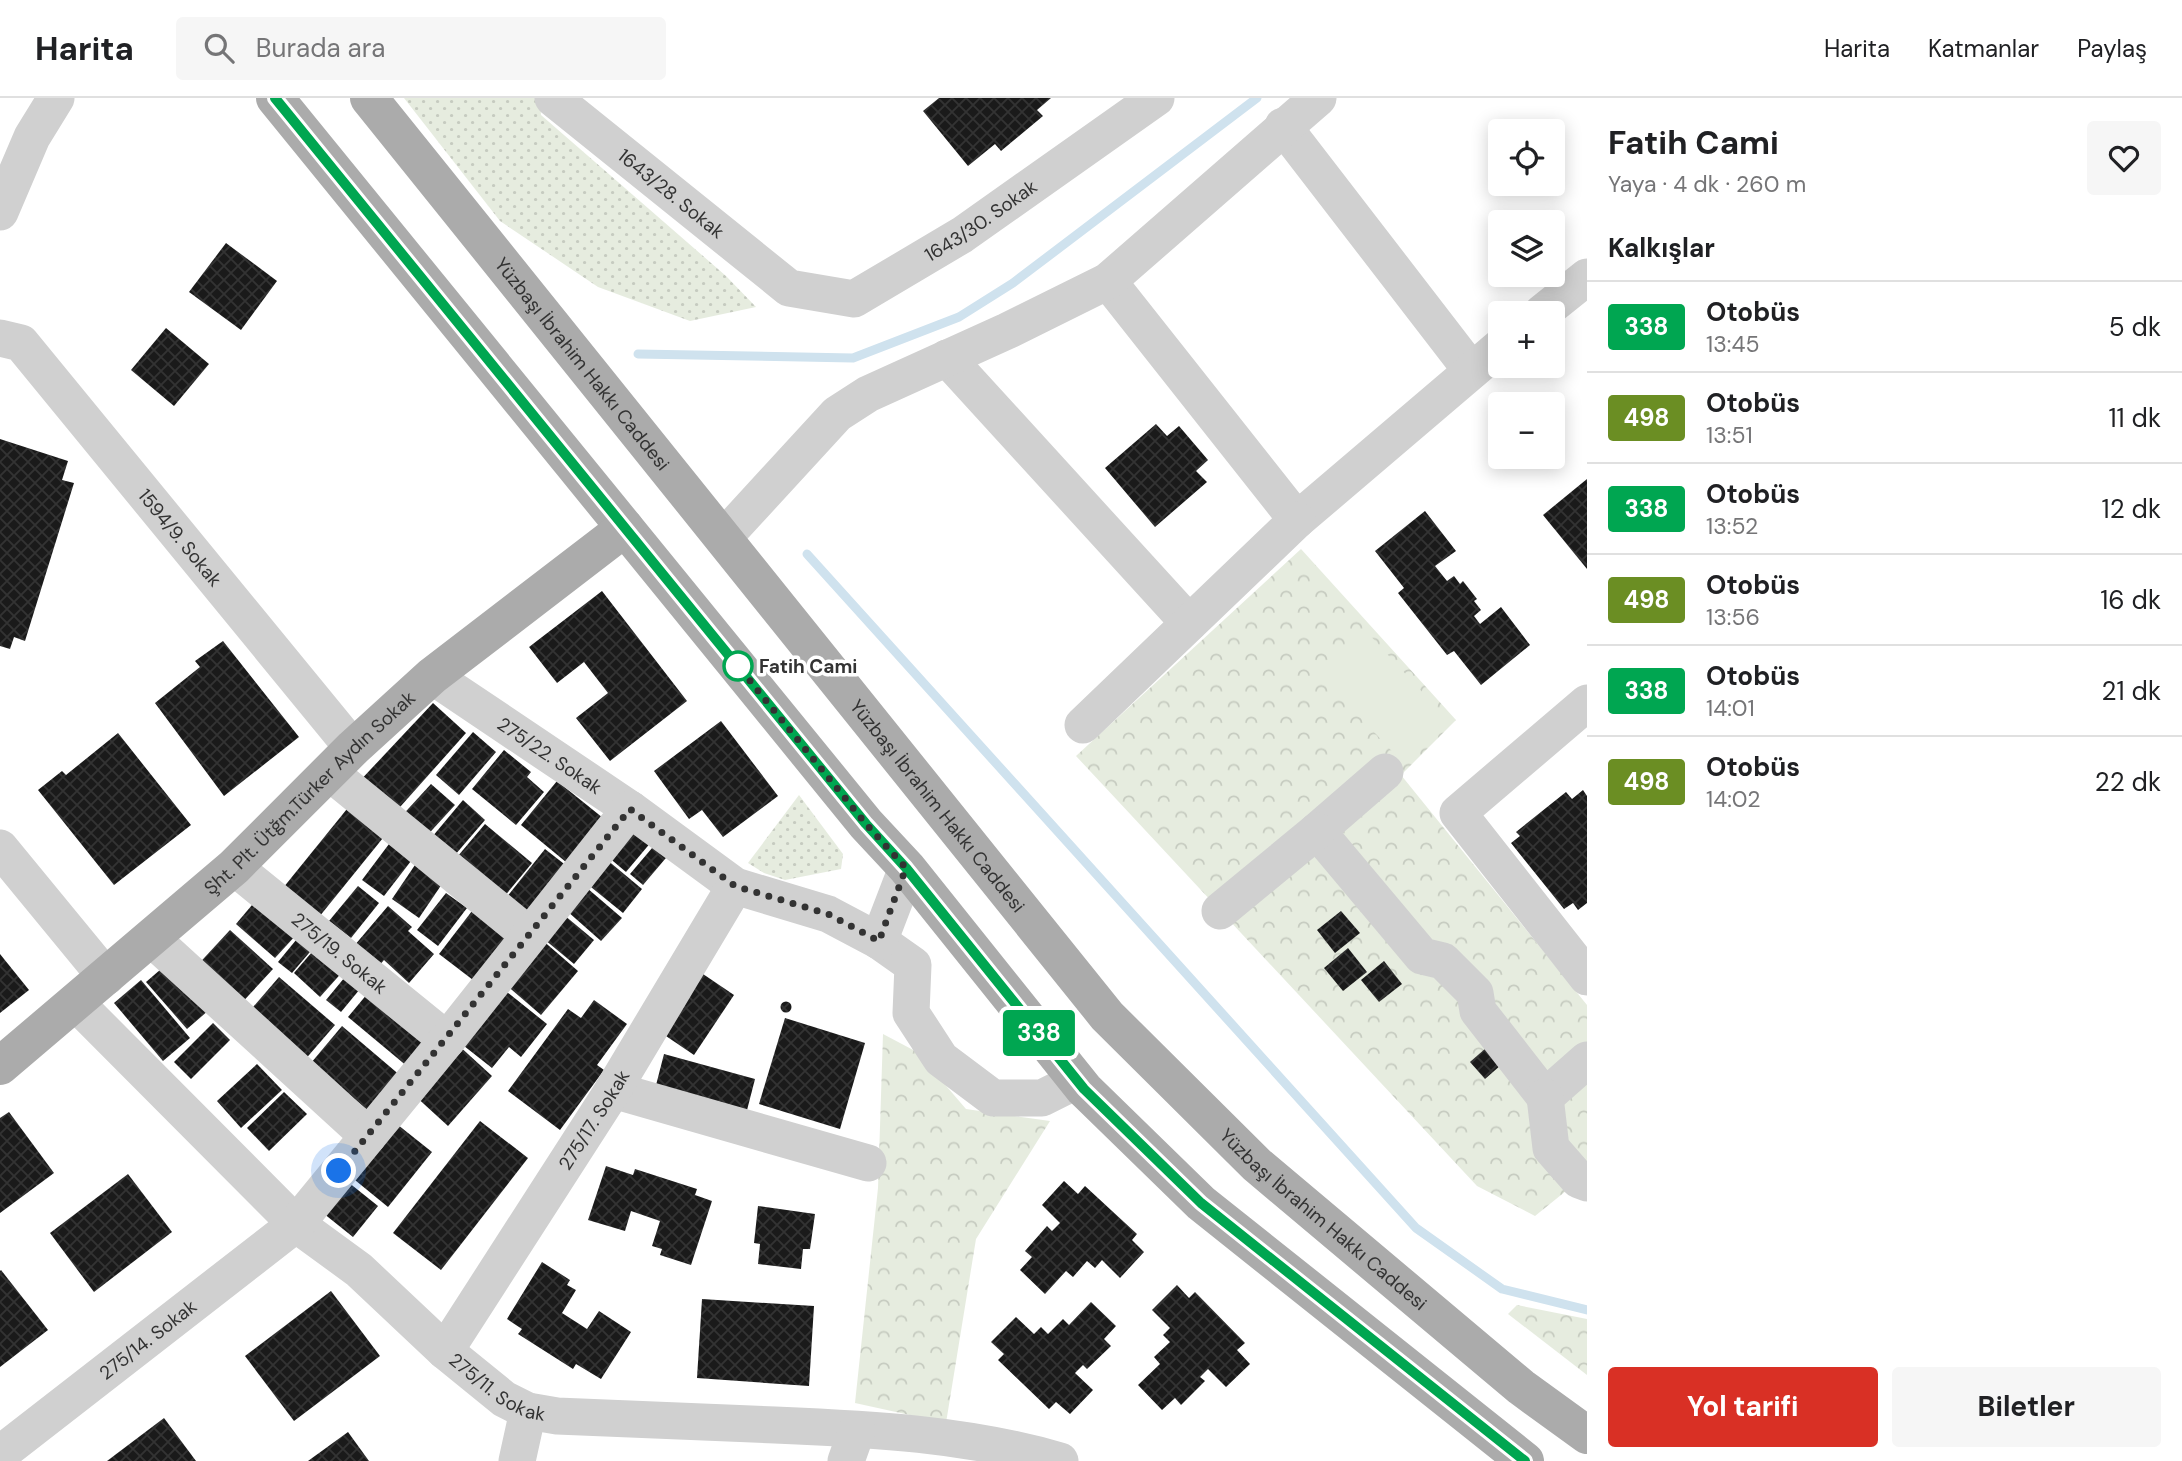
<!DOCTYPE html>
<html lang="tr">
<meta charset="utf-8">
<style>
body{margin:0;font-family:"DM Sans",sans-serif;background:#f6f6f6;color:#202124;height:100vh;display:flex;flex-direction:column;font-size:26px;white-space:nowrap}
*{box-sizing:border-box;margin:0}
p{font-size:23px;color:#757577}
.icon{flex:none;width:38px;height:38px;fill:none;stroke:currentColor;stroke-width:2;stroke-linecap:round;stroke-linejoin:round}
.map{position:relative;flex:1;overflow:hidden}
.sheet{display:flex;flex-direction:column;background:#fff;width:595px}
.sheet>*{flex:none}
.badge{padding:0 14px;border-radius:5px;font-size:24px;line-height:46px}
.fabs{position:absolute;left:1488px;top:21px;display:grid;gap:14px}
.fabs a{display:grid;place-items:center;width:77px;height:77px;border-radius:7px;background:#fff;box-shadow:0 4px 18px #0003;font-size:35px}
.you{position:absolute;width:35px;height:35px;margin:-18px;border:5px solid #fff;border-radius:50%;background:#1a73e8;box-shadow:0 0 0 10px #1a73e833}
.map>.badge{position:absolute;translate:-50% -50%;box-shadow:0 0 0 4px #fff}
h2{padding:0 21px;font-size:26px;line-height:63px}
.round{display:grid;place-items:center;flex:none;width:74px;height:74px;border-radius:7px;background:#f6f6f6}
.summary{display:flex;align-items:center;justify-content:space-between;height:119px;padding:0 21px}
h1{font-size:33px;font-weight:700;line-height:52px}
.button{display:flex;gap:14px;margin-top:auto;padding:14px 21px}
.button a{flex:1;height:80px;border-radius:7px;background:#d93025;color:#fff;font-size:28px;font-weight:700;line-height:80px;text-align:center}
.button a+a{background:#f6f6f6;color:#202124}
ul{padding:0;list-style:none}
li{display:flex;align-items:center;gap:21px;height:91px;padding:0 21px;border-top:2px solid #e0e0e0}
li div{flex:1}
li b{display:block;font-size:26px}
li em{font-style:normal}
li .badge{min-width:77px;font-weight:700;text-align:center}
header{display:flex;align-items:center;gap:42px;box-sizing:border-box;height:98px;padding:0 35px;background:#fff;border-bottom:2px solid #e0e0e0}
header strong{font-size:33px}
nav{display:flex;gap:38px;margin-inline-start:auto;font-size:24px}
.search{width:490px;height:63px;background:#f6f6f6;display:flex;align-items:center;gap:18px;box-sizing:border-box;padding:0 24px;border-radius:7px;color:#757577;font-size:26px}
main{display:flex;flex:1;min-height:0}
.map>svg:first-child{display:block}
.grass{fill:url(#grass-dots)}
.forest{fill:url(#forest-crowns)}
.pitch{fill:#e6ecdf}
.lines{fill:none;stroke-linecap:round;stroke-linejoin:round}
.stream{stroke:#cfe2ee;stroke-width:9}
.building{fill:url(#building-cross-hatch)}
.minor{stroke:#d0d0d0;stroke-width:37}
.major{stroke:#ababab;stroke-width:38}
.line-casing{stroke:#fff;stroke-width:16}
.line{stroke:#00a651;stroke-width:10}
.walk{stroke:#333;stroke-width:7;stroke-dasharray:0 12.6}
.stop-dot{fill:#fff;stroke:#00a651;stroke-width:3.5}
.labels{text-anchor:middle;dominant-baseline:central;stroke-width:7;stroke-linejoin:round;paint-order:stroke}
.street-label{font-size:19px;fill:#333;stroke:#fff}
.stop-label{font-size:19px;font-weight:bold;fill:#333;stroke:#fff;text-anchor:start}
</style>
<header>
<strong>Harita</strong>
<div class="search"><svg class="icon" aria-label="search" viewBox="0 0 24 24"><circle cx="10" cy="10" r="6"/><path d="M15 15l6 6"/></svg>Burada ara</div>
<nav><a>Harita</a><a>Katmanlar</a><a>Paylaş</a></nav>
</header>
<main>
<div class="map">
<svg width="1587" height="1363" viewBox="0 0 1587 1363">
<defs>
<pattern id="grass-dots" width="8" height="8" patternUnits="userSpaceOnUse" patternTransform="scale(1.75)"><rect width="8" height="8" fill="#e6ecdf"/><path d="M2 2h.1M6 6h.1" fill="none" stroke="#c6cbc0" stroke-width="1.8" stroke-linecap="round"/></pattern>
<pattern id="forest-crowns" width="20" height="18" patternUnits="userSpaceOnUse" patternTransform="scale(1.75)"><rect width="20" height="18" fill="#e6ecdf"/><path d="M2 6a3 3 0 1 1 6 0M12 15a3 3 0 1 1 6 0" fill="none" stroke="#c6cbc0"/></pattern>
<pattern id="building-cross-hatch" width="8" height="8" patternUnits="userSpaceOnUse" patternTransform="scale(1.75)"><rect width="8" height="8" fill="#1a1a1a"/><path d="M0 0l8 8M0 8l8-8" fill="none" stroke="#333"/></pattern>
</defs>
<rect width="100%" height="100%" fill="#fff"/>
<g class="grass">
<polygon points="404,0 540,0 541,17 726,178 756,209 690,223 598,189 500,123"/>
<polygon points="799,697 843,756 841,771 785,782 764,775 748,765"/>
</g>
<g class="forest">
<polygon points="1301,451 1456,622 1401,677 1587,907 1587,1076 1535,1118 1477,1088 1076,658"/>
<polygon points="883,936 917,954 966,1011 1050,1023 976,1141 946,1325 855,1305 878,1090"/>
<polygon points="1517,1207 1587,1221 1587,1277 1508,1216"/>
</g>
<polygon class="pitch" points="1366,533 1447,621 1401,663 1320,576"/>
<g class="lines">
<g class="stream">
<polyline points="638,256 853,260 959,219 1013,185 1257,0"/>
<polyline points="807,456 1416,1130 1502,1191 1587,1212"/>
</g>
</g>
<g class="building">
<polygon points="939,0 1051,0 1037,12 1043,18 1001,53 995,46 968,68 923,13"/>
<polygon points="226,145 277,183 241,232 189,194"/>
<polygon points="166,230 209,266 174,308 131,272"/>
<polygon points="1156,326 1167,338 1179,328 1208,362 1196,373 1207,384 1155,429 1105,370"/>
<polygon points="0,341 68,363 62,382 74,385 25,543 14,539 10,551 0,548"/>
<polygon points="1587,381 1587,471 1543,417"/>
<polygon points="1425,413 1456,453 1435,468 1447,483 1454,478 1460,486 1463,483 1477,501 1474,503 1481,512 1474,518 1480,526 1501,509 1530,547 1481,587 1454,553 1447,557 1398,495 1404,490 1375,453"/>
<polygon points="602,493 687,603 610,663 576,620 608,595 584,564 557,585 529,549"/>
<polygon points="223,543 299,639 224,698 155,605 200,569 195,563"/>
<polygon points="433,605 466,635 392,718 356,687"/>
<polygon points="721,623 778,698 723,739 702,712 689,721 654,673"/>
<polygon points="473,634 496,654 459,697 436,677"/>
<polygon points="118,635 191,727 114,787 38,692 62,673 66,677"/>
<polygon points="504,652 531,674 527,679 544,694 516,727 472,691"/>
<polygon points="557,683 608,724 572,769 521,727"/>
<polygon points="431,686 455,707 422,743 398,722"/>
<polygon points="1583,692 1587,698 1587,805 1578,812 1573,805 1564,811 1511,745 1520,738 1516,734 1566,694 1572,701"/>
<polygon points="463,702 485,722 449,764 427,745"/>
<polygon points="351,706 387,735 319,819 283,790"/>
<polygon points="485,726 532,765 499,805 452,765"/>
<polygon points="633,726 652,743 626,774 607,758"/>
<polygon points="658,743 671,754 643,787 630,776"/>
<polygon points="389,746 411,763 384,798 362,782"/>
<polygon points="545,751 568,769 525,824 502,805"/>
<polygon points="606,761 642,791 623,815 586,785"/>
<polygon points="417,764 444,783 419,820 392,801"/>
<polygon points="358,788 379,805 351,840 329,823"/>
<polygon points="587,790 622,820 601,843 567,813"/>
<polygon points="446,795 467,810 438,848 417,832"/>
<polygon points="257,801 297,836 275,860 236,826"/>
<polygon points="388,808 412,829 408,833 434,856 409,885 384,862 378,869 354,848"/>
<polygon points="472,813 510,842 477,885 439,856"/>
<polygon points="1341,813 1360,835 1335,855 1317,832"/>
<polygon points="564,817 594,842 574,866 544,841"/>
<polygon points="230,832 273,871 236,911 193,872"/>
<polygon points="301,836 315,848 292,875 278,864"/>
<polygon points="541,841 578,873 541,917 504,885"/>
<polygon points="318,847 345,871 320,899 294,875"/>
<polygon points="1348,850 1367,874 1343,893 1324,870"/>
<polygon points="0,856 29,892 0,915"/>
<polygon points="1384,863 1402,886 1379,904 1361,882"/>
<polygon points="168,865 209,912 187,931 146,884"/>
<polygon points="703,876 734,897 694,957 663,936"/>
<polygon points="279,879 335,927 303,964 247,916"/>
<polygon points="345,879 360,891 341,914 326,902"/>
<polygon points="141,882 190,940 163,963 114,905"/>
<polygon points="373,889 433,938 408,969 348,919"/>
<polygon points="502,890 547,926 521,959 509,949 492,970 459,944"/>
<polygon points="594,902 627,926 597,967 604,972 560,1032 508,993 568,911 581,920"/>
<circle cx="786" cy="909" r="5.5"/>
<polygon points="785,920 865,945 840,1031 759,1006"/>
<polygon points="213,925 230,942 191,981 174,964"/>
<polygon points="342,928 402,979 371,1015 311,965"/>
<polygon points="457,946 492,978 448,1028 413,996"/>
<polygon points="1486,950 1501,967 1485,981 1470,964"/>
<polygon points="664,956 755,981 745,1020 654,995"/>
<polygon points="257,966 282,992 241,1030 217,1003"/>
<polygon points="284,994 307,1016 269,1053 247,1030"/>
<polygon points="9,1014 54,1075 0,1115 0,1020"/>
<polygon points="393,1023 432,1054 388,1109 350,1078"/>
<polygon points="480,1023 528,1060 441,1172 393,1135"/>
<polygon points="606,1068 633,1077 635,1071 697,1091 695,1097 712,1103 691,1167 660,1157 662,1151 652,1148 660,1123 631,1113 625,1133 588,1122"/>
<polygon points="128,1076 172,1134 94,1194 50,1135"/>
<polygon points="1064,1083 1078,1096 1085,1088 1137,1136 1132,1142 1144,1154 1120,1180 1102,1162 1095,1170 1087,1163 1073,1179 1066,1173 1045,1196 1020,1172 1032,1159 1025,1153 1047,1128 1052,1133 1060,1125 1042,1107"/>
<polygon points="348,1084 378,1108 353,1139 323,1115"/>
<polygon points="758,1108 815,1116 810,1151 803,1151 801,1171 758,1166 760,1146 754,1145"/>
<polygon points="542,1164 570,1182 567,1187 576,1192 562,1215 587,1231 599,1213 631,1234 601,1281 576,1266 573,1271 518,1236 522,1231 507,1221"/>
<polygon points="1,1172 48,1232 0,1269 0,1173"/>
<polygon points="1177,1187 1189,1200 1195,1194 1245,1245 1237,1252 1250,1266 1226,1289 1208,1271 1200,1279 1205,1283 1181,1307 1175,1300 1162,1312 1138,1287 1160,1266 1154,1259 1170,1244 1163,1237 1170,1230 1152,1212"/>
<polygon points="331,1193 380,1258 294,1323 245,1258"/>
<polygon points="702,1201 814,1208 809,1288 697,1280"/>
<polygon points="1091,1204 1116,1228 1104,1241 1111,1248 1087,1271 1083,1267 1075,1275 1093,1292 1070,1316 1056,1304 1049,1311 998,1262 1004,1256 991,1244 1016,1219 1034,1236 1041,1229 1048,1236 1063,1221 1069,1227"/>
<polygon points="164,1320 196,1363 107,1363"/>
<polygon points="348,1334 369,1363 308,1363"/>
</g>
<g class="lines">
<g class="minor">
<path id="s1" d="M 553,0 L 789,190 L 854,201 L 962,137 L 1156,0"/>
<polyline points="1283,28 1471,272"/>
<polyline points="0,114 32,39 56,0"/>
<polyline points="1108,183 1297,422 1500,249"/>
<polyline points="1542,215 1587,179"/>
<path id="s2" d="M 0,240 L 21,245 L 353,650"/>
<polyline points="947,260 1189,525"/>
<polyline points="724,439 837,316 868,296 1007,233 1108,183 1318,0"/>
<path id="s3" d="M 432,578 L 630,711 L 735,788 L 828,816 L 879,843 L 913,867 L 911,915 L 941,961 L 993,1000 L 1042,1000 L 1072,985 L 1084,991"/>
<polyline points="1587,605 1458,715 1587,879"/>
<polyline points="1083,627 1297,422"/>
<polyline points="329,674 529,837"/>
<polyline points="1385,674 1317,733 1422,858 1443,863 1475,895 1478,913 1545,999 1587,962"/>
<polyline points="0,750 106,879"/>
<path id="s4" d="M 234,769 L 447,942"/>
<polyline points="1220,813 1317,733"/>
<polyline points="151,840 368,1038"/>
<polyline points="879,843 907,770"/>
<path id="s5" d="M 75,904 L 296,1126 L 359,1172 L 445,1253 L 504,1301 L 528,1313 L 557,1318 C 630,1321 703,1324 775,1327 C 871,1331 968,1336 1060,1363"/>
<polyline points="613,992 868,1065"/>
<polyline points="1545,999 1551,1050 1579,1082 1587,1085"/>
<path id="s6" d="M 445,1253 L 613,992 L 735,788"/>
<path id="s7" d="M 0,1356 L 296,1126 L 447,942 L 630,711"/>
<polyline points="517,1363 528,1313"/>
<polyline points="846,1363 857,1332"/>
</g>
<g class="major">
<polyline points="275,0 866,726 907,770 1084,991 1201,1105 1525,1363"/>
<path id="s8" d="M 369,0 L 1107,918 L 1257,1067 L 1521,1289 L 1587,1337"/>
<path id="s9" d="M 0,968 L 234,769 L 353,650 L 432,578 L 625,430"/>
</g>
</g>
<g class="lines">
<defs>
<polyline id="line" points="275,0 866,726 906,770 1084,991 1201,1105 1525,1363"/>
</defs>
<use href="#line" class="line-casing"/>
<use href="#line" class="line"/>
<polyline class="walk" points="339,1073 630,711 735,788 828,816 879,843 906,770 866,726 738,568"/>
</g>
<circle class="stop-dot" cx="738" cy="568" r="14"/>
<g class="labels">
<g class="street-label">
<text stroke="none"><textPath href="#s1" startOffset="152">1643/28. Sokak</textPath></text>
<text stroke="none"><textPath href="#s1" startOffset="518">1643/30. Sokak</textPath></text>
<text stroke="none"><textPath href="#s8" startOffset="341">Yüzbaşı İbrahim Hakkı Caddesi</textPath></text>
<text stroke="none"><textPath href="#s2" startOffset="273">1594/9. Sokak</textPath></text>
<text stroke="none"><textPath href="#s3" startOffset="142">275/22. Sokak</textPath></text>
<text stroke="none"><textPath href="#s9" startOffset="413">Şht. Plt. Ütğm.Türker Aydın Sokak</textPath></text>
<text stroke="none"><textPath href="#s8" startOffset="908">Yüzbaşı İbrahim Hakkı Caddesi</textPath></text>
<text stroke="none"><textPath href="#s4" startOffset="136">275/19. Sokak</textPath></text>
<text stroke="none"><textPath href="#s6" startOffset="275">275/17. Sokak</textPath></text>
<text stroke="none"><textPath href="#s8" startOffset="1475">Yüzbaşı İbrahim Hakkı Caddesi</textPath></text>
<text stroke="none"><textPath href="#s7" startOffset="187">275/14. Sokak</textPath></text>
<text stroke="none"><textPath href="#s5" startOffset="574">275/11. Sokak</textPath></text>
</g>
<g class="stop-label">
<text x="759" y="568">Fatih Cami</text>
</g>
</g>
</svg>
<div class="fabs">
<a><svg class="icon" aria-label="locate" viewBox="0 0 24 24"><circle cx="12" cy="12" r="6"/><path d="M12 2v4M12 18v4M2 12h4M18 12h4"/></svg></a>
<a><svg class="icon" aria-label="layers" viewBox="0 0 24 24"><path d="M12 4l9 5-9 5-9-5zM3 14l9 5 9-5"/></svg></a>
<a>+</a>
<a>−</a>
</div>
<div class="you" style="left:339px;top:1073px"></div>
<b class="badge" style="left:1039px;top:935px;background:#00a651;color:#fff">338</b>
</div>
<section class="sheet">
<div class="summary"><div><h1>Fatih Cami</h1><p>Yaya · 4 dk · 260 m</p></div><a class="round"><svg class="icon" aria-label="heart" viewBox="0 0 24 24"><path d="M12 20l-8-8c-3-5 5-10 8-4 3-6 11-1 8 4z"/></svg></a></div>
<h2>Kalkışlar</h2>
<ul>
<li><span class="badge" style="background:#00a651;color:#fff">338</span><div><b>Otobüs</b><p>13:45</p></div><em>5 dk</em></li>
<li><span class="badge" style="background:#6b8e23;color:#fff">498</span><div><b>Otobüs</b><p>13:51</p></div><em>11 dk</em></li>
<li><span class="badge" style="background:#00a651;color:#fff">338</span><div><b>Otobüs</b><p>13:52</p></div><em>12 dk</em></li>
<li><span class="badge" style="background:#6b8e23;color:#fff">498</span><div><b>Otobüs</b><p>13:56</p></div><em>16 dk</em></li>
<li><span class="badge" style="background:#00a651;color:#fff">338</span><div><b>Otobüs</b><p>14:01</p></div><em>21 dk</em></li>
<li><span class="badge" style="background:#6b8e23;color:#fff">498</span><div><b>Otobüs</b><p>14:02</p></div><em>22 dk</em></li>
</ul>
<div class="button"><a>Yol tarifi</a><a>Biletler</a></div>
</section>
</main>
